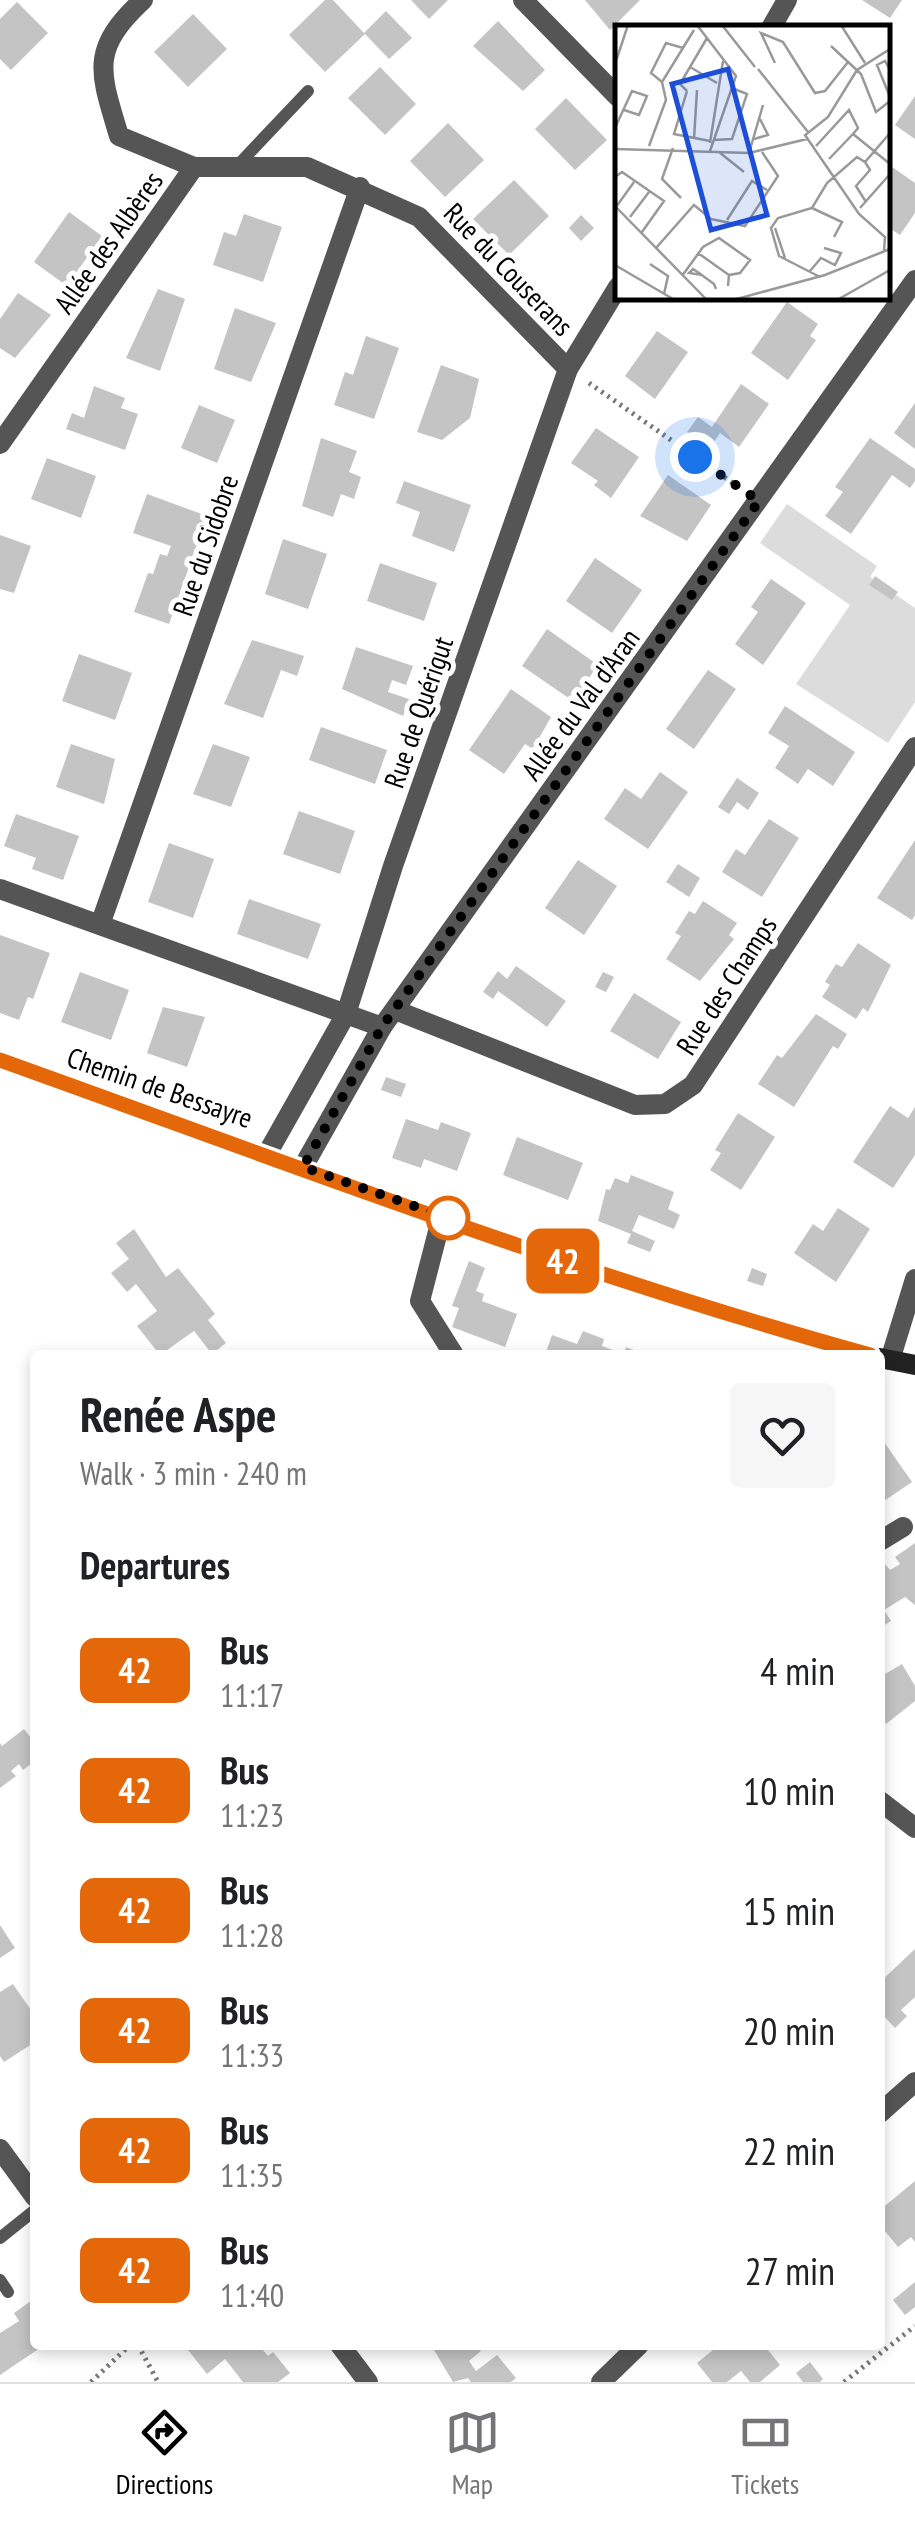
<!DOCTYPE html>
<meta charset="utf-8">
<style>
body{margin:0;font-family:"PT Sans Narrow",sans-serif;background:#f6f6f6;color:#202124;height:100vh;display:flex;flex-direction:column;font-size:38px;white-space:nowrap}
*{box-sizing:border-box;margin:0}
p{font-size:32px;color:#757577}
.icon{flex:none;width:55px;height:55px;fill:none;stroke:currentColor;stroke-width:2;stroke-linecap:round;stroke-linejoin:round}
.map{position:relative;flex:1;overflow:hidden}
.side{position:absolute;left:30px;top:1350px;width:855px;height:1000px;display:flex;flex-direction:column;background:#fff;border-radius:10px;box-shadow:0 5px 15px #0003}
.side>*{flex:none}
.badge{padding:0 20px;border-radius:15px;font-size:35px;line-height:65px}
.you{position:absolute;width:50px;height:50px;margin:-25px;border:8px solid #fff;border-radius:50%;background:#1a73e8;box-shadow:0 0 0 15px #1a73e833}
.map>.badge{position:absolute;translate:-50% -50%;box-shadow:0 0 0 5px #fff}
h2{padding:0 50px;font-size:38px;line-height:90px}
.round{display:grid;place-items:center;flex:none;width:105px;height:105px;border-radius:10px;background:#f6f6f6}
.overview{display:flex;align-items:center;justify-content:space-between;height:170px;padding:0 50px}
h1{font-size:48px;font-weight:800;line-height:75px}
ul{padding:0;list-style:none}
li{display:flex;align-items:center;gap:30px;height:120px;padding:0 50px}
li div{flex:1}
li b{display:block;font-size:38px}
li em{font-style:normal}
li .badge{min-width:110px;font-weight:700;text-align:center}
.tabs{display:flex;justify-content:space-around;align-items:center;height:140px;border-top:2px solid #e0e0e0;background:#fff;font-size:28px;color:#757577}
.tabs a{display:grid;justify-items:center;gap:5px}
.tabs .active{color:#000}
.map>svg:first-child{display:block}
.green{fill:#dcdcdc}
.building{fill:#c4c4c4}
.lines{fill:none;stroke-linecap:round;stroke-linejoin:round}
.path{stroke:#777;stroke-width:5;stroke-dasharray:2.5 5;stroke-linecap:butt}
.lane{stroke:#555;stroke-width:12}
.street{stroke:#555;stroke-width:20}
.secondary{stroke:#222;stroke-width:20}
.line-casing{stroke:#fff;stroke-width:22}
.line{stroke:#e46809;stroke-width:15}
.walk{stroke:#000;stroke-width:10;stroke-dasharray:0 18}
.stop-dot{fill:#fff;stroke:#e46809;stroke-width:5}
.labels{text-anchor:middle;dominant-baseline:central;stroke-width:10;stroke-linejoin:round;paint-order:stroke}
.street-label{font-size:28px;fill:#000;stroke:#fff}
.inset-road{fill:none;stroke:#999;stroke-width:2.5}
.view{fill:#1d4ed8;fill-opacity:0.15;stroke:#1d4ed8;stroke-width:5}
.inset-edge{fill:none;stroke:#000;stroke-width:5}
</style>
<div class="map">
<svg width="915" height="2382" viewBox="0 0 915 2382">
<rect width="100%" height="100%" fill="#fff"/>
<polygon class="green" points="787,504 877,566 870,577 915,608 915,702 888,743 796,684 850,605 760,543"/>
<g class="building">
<polygon points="325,0 333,0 364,33 386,11 412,38 389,59 365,34 325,72 289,35"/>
<polygon points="411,0 448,0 429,19"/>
<polygon points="585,0 640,0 610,30"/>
<polygon points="862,0 902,0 890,18"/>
<polygon points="17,2 48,33 11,70 0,59 0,19"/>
<polygon points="193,14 227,49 188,87 154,52"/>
<polygon points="498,21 545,70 523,91 473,46"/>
<polygon points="380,67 416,104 385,135 348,98"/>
<polygon points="915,96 915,139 895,125"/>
<polygon points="566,98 607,140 575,170 535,129"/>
<polygon points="448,123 484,160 445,197 410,161"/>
<polygon points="888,164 915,183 915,213 900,235 888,227"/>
<polygon points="514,180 549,216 509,255 473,219"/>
<polygon points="69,212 102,236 67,286 34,262"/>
<polygon points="244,214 282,227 263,282 213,265 224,232 236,236"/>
<polygon points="581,215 594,228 581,241 569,228"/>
<polygon points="158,289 185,299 160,371 126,358"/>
<polygon points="18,293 51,315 15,358 0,348 0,319"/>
<polygon points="787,302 818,324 810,336 816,340 788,380 751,353"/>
<polygon points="235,308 276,323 251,382 214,369"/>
<polygon points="657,331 688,352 655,399 625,376"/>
<polygon points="366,336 399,348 374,419 334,405 345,372 353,375"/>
<polygon points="441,365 479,379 470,418 442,440 417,432"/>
<polygon points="741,384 769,404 739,447 720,433 710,448 687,432 698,417 712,427"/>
<polygon points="94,386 125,398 121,408 138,414 125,450 66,429 72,413 84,418"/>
<polygon points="915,403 915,449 894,433"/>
<polygon points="199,405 235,420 217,463 181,448"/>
<polygon points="596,428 639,457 611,498 594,485 598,481 571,463"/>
<polygon points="321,438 357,451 349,472 361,477 354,499 341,494 333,517 302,506"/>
<polygon points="870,438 915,469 915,481 910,488 892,475 851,534 825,516 843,492 835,487"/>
<polygon points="47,458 96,476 81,518 31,499"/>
<polygon points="668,475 711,505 687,541 640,516"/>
<polygon points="404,481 471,505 454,552 412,536 420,512 396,503"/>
<polygon points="147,494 207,516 169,624 134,612 148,573 153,574 160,554 167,556 171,546 133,533"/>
<polygon points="0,535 31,546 14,593 0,589"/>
<polygon points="283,539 327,554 308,609 265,594"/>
<polygon points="595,558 642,590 612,633 566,601"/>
<polygon points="380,563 437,583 424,621 367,601"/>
<polygon points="875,576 898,592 892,600 869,585"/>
<polygon points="771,579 806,603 763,665 735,644 758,612 751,607"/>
<polygon points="547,629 598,665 573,701 522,666"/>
<polygon points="252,640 304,656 297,676 281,670 263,718 224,704"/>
<polygon points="356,647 413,666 406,685 392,680 388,692 409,699 403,716 342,689"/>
<polygon points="79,654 132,673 115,720 62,701"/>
<polygon points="708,670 736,689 694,749 666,729"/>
<polygon points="511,689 551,717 533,749 525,744 504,774 469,750"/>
<polygon points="785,706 855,752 833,786 808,769 798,784 775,768 789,746 768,733"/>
<polygon points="321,727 387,750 375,784 309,760"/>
<polygon points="71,744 115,759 104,804 56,787"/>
<polygon points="213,744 250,757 231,807 193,794"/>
<polygon points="660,772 688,792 648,849 604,819 625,788 641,799"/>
<polygon points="737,778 759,793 748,810 737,802 729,814 718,807"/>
<polygon points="299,811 355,831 340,874 283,854"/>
<polygon points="16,814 79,836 63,880 32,869 36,858 4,846"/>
<polygon points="769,819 799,838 762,897 722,872 736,849 745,855"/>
<polygon points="915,840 915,915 912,920 877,898"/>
<polygon points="169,843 214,859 193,918 148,902"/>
<polygon points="578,860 617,886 584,935 545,908"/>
<polygon points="678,864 700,878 689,897 666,882"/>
<polygon points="249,899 321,924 308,959 237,934"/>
<polygon points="703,901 737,923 729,935 734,939 700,981 666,959 681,936 675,933 689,911 695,914"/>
<polygon points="0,935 50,953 33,999 28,997 19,1020 0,1013"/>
<polygon points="858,943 891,965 868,1012 863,1008 856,1019 822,997 830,985 825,982 836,964 842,967"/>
<polygon points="516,966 566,1001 547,1027 498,991 493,999 483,992 498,971 507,979"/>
<polygon points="80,972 129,990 111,1040 61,1022"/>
<polygon points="603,972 614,977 606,992 595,987"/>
<polygon points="634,993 681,1022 658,1059 610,1031"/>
<polygon points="163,1007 205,1017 187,1067 147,1053"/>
<polygon points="816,1014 847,1034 838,1049 833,1046 794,1107 758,1084 777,1055 782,1058"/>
<polygon points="386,1077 406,1084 401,1097 381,1090"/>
<polygon points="890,1106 908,1118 915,1107 915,1155 893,1188 853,1162"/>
<polygon points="738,1113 775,1137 741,1190 710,1170 721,1153 715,1150"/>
<polygon points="406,1119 438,1130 441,1122 471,1133 457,1171 424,1159 421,1168 392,1158"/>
<polygon points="517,1137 583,1163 568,1200 503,1175"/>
<polygon points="631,1175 674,1192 668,1209 680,1215 674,1229 639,1215 632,1231 655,1241 650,1252 627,1243 631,1234 598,1221 606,1189 610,1190 615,1178 628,1183"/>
<polygon points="838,1208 870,1229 836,1282 794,1253 813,1224 823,1231"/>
<polygon points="134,1229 166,1277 178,1268 215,1314 208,1320 226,1343 212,1354 194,1331 160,1355 137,1326 157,1311 136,1284 127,1292 111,1273 129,1259 116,1243"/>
<polygon points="469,1261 485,1268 476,1291 484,1294 482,1301 517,1314 505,1347 452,1327 459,1308 452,1306"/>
<polygon points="752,1268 767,1274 763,1286 747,1281"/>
<polygon points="583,1331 604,1339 602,1346 624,1354 626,1347 647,1355 545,1355 552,1335 577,1344"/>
<polygon points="884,1442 912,1482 884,1501 880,1495 880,1444"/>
<polygon points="915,1543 915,1605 905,1597 884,1610 891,1621 880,1628 880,1567 885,1564 890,1570 900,1564 895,1557"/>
<polygon points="902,1664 915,1686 915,1701 886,1724 880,1714 880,1677"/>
<polygon points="24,1729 35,1743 35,1761 23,1770 19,1764 11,1771 16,1776 0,1788 0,1743 2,1746"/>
<polygon points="0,1925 15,1948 0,1958"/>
<polygon points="915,1949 915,1997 901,2010 907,2016 895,2028 880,2012 880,1982"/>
<polygon points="13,1984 35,2016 35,2042 4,2062 0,2056 0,1992"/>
<polygon points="915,2181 915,2242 911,2237 898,2247 880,2225 880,2210"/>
<polygon points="915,2282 915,2307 905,2315 893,2300"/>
<polygon points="35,2298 35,2345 40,2348 0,2375 0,2333 19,2321 14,2313"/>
<polygon points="184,2345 267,2345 262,2349 268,2356 273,2352 290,2373 278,2382 243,2382 225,2359 207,2374"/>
<polygon points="440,2345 476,2345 481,2351 469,2361 476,2371 497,2355 516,2378 511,2382 471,2382 468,2378 453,2382 434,2350"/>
<polygon points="719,2345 764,2345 780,2365 760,2382 750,2382 741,2371 727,2382 712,2382 697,2363"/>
<polygon points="810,2362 823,2379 820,2382 803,2382 796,2373"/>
</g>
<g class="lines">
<g class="path">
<polyline points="589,383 740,488"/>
<polyline points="138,2345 158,2382"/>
<polyline points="91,2382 130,2345"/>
<polyline points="844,2382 915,2326"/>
</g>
<g class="lane">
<polyline points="237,166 308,91"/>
<polyline points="0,2238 35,2210"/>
<polyline points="0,2280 8,2292"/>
</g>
<g class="street">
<path d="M 143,0 C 89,50 100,72 119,136 L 194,167 L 307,167 L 419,217 L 568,369"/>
<polyline points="523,0 618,97"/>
<polyline points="771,28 787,0"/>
<polyline points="0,444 194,167"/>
<polyline points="0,889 382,1027"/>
<polyline points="101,922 360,187"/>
<polyline points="395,1010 635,1105 665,1104 693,1085 915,747"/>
<polyline points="267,1154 346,1014 393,866 568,369 618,287"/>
<polyline points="303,1167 382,1027 915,280"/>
<polyline points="442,1216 420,1301 454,1355"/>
<polyline points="890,1360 915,1279"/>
<polyline points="880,1541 903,1527"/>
<polyline points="880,1801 915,1828"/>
<polyline points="880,2113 915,2082"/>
<polyline points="0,2149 35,2197"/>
<polyline points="340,2345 368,2382"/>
<polyline points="601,2382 639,2345"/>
</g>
<g class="secondary">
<path d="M 0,1060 C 288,1163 575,1274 870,1355"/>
<polyline points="880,1358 915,1365"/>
</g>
</g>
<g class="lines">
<defs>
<path id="line" d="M 0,1060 C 288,1163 575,1274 870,1355"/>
</defs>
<use href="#line" class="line-casing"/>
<use href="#line" class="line"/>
<polyline class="walk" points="448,1218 303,1167 382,1027 759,501 695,457"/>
</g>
<circle class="stop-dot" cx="448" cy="1218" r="20"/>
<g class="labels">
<g class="street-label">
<text transform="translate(108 242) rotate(-55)">Allée des Albères</text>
<text transform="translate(509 269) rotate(46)">Rue du Couserans</text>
<text transform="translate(205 545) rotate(-71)">Rue du Sidobre</text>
<text transform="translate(580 704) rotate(-54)">Allée du Val d'Aran</text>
<text transform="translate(418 712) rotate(-71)">Rue de Quérigut</text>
<text transform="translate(726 985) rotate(-57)">Rue des Champs</text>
<text transform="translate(160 1087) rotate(19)">Chemin de Bessayre</text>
</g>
</g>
<g transform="translate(615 25)">
<rect width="275" height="275" fill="#fff"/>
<path class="inset-road" d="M 82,0 L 121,51 L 95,126M 107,0 L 140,42M 226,0 L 250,38M 216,21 L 246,49 L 261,87 L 275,76M 160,38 L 146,8 L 168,17 L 200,68 L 210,66 L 233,37M 0,39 L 13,0M 75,42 L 102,58M 143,44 L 193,107M 275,45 L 270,36 L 262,40 L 275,72M 47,57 L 36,48 L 51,18 L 68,23M 72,66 L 59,109 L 95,116M 72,66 L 65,59 L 92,13M 0,103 L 17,66 L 32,71 L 24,90 L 9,85M 238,109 L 275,139M 190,110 L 244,189 L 270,212 L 269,226M 189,111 L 213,92 L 242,45 L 275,24M 79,114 L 82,65M 139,114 L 153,110 L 145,94M 98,115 L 117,114 L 132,69 L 117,63M 95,118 L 108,36M 34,121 L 51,75 L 47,57 L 79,5M 201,121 L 234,85 L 243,103 L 238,109M 58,123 L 47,154 L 66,173M 0,124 L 134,128 L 192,114M 104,127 L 129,147M 134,128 L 148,80M 214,134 L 238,109M 250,137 L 255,145 L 241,161 L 251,177M 0,152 L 7,147 L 49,176 L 27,207M 0,181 L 92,275M 1,182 L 19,157M 197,183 L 227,197 L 219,212M 245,183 L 275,149M 15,192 L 34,167M 112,195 L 137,156 L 152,165M 160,203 L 170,233M 41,223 L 79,180 L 96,194 L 130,201 L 163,151 L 147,127M 83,228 L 114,250 L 113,261M 35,239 L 53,251 L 49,269M 0,240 L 58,274M 195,246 L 206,233 L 220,240 L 226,228 L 209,223M 87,250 L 74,248 L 78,244 L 84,248 L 99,259 L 101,264M 67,251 L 88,222 L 104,213 L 135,235 L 125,248 L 114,250M 205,252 L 164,231 L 156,203 L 163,193 L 197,183 L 212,158 L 242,132 L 250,137 L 275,108M 118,275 L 210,250 L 275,224M 222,275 L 275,245"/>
<path class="view" d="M 113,44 L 152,190 L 96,205 L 57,59 Z"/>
<rect width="275" height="275" class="inset-edge"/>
</g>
</svg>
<div class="you" style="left:695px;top:457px"></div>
<b class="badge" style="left:563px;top:1261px;background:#e46809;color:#fff">42</b>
<section class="side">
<div class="overview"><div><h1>Renée Aspe</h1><p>Walk · 3 min · 240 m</p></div><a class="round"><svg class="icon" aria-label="heart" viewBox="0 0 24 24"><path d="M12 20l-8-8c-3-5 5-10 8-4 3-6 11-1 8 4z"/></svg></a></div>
<h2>Departures</h2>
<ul>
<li><span class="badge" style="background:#e46809;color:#fff">42</span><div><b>Bus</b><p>11:17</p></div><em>4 min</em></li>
<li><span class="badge" style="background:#e46809;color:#fff">42</span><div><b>Bus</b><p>11:23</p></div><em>10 min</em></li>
<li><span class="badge" style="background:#e46809;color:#fff">42</span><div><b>Bus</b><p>11:28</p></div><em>15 min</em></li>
<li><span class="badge" style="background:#e46809;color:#fff">42</span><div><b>Bus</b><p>11:33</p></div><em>20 min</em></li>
<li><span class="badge" style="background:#e46809;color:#fff">42</span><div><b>Bus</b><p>11:35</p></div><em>22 min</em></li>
<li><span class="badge" style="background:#e46809;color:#fff">42</span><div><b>Bus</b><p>11:40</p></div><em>27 min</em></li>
</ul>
</section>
</div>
<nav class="tabs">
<a class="active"><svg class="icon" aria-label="directions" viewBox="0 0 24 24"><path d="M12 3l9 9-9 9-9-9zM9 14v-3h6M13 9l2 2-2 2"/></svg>Directions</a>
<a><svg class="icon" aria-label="map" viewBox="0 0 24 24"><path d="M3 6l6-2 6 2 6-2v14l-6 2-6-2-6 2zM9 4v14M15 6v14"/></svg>Map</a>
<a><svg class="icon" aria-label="tickets" viewBox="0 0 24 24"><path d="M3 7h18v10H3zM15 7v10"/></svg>Tickets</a>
</nav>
